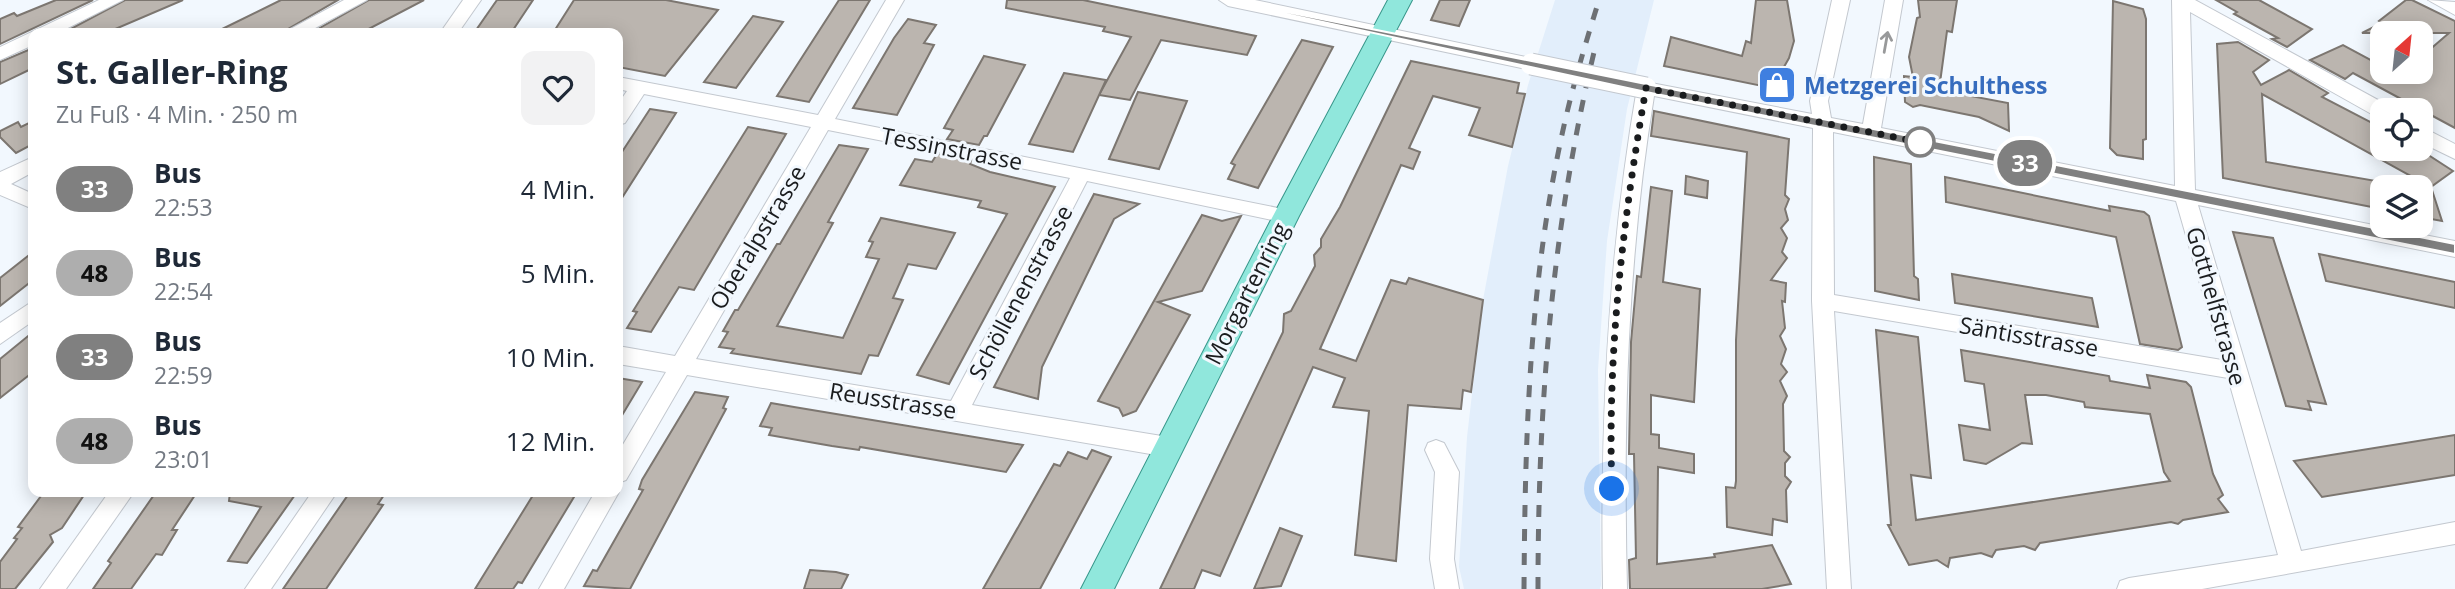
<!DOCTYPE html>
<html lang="de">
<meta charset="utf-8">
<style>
body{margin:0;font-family:"Open Sans",sans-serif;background:#f2f2f3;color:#1f2937;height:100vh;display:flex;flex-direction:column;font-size:26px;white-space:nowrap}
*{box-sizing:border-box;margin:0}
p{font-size:23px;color:#747a83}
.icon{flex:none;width:38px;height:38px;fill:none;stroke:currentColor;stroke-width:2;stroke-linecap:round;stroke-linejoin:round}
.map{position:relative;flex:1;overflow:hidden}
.side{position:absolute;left:28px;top:28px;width:595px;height:469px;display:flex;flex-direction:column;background:#fff;border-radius:14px;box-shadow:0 4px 18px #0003}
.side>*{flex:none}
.badge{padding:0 14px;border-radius:23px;font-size:24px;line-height:46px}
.needle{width:46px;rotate:27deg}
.fabs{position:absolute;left:2370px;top:21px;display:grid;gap:14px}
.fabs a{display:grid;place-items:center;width:63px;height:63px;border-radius:14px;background:#fff;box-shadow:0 4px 18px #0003;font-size:35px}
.you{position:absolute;width:35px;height:35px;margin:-18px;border:5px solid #fff;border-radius:50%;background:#1a73e8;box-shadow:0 0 0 10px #1a73e833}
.map>.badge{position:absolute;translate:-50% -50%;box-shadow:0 0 0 4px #fff}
.round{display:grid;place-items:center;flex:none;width:74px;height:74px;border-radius:14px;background:#f2f2f3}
.summary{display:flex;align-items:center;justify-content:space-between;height:119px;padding:0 28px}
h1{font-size:33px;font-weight:700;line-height:52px}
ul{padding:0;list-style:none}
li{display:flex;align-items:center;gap:21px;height:84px;padding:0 28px}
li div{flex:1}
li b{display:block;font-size:26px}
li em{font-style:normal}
li .badge{min-width:77px;font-weight:700;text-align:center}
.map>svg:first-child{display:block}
.built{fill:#e2eefb}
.building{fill:#bbb5af;stroke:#7c7670;stroke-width:2}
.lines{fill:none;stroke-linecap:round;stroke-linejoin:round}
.minor-casing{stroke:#c3c8cf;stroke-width:2}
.major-casing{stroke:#37968a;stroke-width:2}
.minor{fill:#fff;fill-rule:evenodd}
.major{fill:#90e7dc;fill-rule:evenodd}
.rail{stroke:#6d7074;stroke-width:5;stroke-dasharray:12 12;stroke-linecap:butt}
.minor-bridge-casing{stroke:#c3c8cf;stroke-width:23;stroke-linecap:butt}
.minor-bridge{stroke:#fff;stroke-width:21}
.oneway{stroke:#98999a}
.line{fill:#808080;stroke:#fff;stroke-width:2}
.walk{stroke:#1a1c1e;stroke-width:7;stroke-dasharray:0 12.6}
.stop-dot{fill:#fff;stroke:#808080;stroke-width:3.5}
.labels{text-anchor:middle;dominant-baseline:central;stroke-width:6;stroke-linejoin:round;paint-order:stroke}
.shop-label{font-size:23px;font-weight:bold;fill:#366cbe;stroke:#f2f8fe;text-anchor:start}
.street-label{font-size:23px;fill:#1a1c1e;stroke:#f2f8fe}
</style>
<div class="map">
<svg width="2455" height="589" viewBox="0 0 2455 589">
<rect width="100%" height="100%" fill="#f2f8fe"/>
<polygon class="built" points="1555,0 1654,0 1627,109 1607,241 1598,370 1601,585 1600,589 1464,589 1459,567 1467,437 1483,300 1508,166 1528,85"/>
<g class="building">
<polygon points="56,0 93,0 0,44 0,19 14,13 17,16"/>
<polygon points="125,0 183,0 106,33 63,33"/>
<polygon points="281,0 338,0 281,33 214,33"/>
<polygon points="369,0 424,0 361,33 311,33"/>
<polygon points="497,0 533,0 511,33 474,33"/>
<polygon points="574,0 666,0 718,10 665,76 618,67 618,33 553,33"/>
<polygon points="839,0 870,0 809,102 777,96"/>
<polygon points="1007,0 1083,0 1256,36 1247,55 1161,40 1130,100 1099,95 1131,37 1103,31 1105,27 1006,8"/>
<polygon points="1440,0 1470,0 1459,26 1431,20"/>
<polygon points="1756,0 1787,0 1794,41 1789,58 1772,88 1664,66 1671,37 1742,56 1746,41 1751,43"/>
<polygon points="1918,0 1957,0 1952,32 1947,31 1939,90 2008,103 2009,131 1979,117 1920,105 1913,107 1905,102 1904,76 1913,77 1909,57 1917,18 1920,17"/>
<polygon points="2216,0 2259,0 2312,29 2287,47 2272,39 2278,38 2238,16 2234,14 2237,12"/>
<polygon points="2406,0 2412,0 2455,21 2455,128 2353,73 2345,79 2310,60 2343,45 2382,66 2382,72 2400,75 2404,72 2420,72 2420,58 2449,33 2362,33 2382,23 2379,21"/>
<polygon points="2113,1 2143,9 2146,19 2146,139 2143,140 2143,159 2117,155 2110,148"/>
<polygon points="753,16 783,22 736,88 704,82"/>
<polygon points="908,19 936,25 924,43 934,45 897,115 853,108 894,38"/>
<polygon points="1302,40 1333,47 1258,188 1228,179 1235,165 1231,163"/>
<polygon points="2238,42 2269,60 2253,72 2261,85 2289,70 2328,93 2322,97 2382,128 2382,149 2419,149 2453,171 2431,187 2442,221 2420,217 2420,181 2262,94 2266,162 2382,182 2382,209 2223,178 2217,44"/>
<polygon points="33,48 33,68 0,84 0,62"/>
<polygon points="984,56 1025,65 987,136 984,136 979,145 947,139 953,130 944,128"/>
<polygon points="1411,61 1519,83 1517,93 1525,94 1512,147 1469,135 1480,108 1433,96 1409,148 1420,152 1413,169 1401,165 1320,349 1356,361 1391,280 1406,284 1409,278 1483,300 1471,392 1463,390 1461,409 1408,405 1396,561 1355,555 1369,411 1333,407 1345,378 1313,367 1220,576 1202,570 1194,589 1160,589 1283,332 1284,314 1291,311 1315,266 1314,255 1321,247 1321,239 1340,207"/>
<polygon points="1064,73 1106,80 1073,152 1029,144"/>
<polygon points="1138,92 1187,101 1159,169 1109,159"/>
<polygon points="650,109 676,113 618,204 618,158"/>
<polygon points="1654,111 1789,139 1785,195 1789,199 1785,209 1788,220 1781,228 1787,238 1782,252 1787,258 1771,280 1786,283 1785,302 1782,301 1785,328 1780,336 1786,349 1781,364 1787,372 1780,381 1787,396 1783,404 1784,451 1790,457 1785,463 1785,476 1791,482 1786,490 1787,522 1773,519 1772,535 1727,527 1726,487 1735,488 1736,481 1736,340 1747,152 1651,136"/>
<polygon points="33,121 33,144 16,153 0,137 0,131 18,122 21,127"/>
<polygon points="748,127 786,134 694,290 679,287 651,332 627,328 637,312 633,311"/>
<polygon points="839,145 868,149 828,222 833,223 777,326 843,338 879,259 866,257 873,242 869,241 881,218 955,233 936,269 908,264 893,298 903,300 878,356 869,355 861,374 731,353 734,349 719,347 728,332 723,331 735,310 738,310 777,244 780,244"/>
<polygon points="937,154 971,161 970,164 990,172 1055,187 949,384 917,375 1007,214 978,207 981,201 900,185 915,159 932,162"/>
<polygon points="1874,157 1911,164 1914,276 1918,279 1919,300 1875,291"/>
<polygon points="1686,176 1708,181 1707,198 1685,194"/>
<polygon points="1945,177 2110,211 2109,206 2144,212 2149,216 2182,347 2178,350 2140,344 2116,237 1946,202"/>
<polygon points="1651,187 1672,191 1663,282 1700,289 1694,402 1651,395 1651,434 1659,435 1659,448 1694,454 1694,473 1658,467 1657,564 1715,557 1714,554 1772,545 1791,584 1762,589 1630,589 1629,560 1636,558 1634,454 1629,454 1631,342 1637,276 1641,277"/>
<polygon points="1094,194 1139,204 1114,219 1042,367 1038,399 994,387"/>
<polygon points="1202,215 1222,221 1241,216 1202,291 1158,302 1190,315 1136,411 1123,416 1119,408 1098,401"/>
<polygon points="2233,232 2273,238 2326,404 2308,401 2311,410 2286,406"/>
<polygon points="33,252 33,280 0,306 0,278"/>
<polygon points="2319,254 2455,282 2455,308 2326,281"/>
<polygon points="1952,274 2092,298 2098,327 1955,303"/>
<polygon points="1876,330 1918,337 1931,478 1911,475 1916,520 2170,481 2164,472 2150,414 2085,407 2084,402 2046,395 2025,395 2032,444 2022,443 1986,464 1964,460 1959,425 1990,430 1984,384 1965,381 1961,350 2109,376 2110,381 2150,388 2147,375 2186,382 2191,387 2213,474 2223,495 2218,499 2228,512 2183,520 2178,524 2171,522 2040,543 2035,550 2024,546 1996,550 1992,557 1981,553 1950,558 1948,567 1937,560 1909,565 1888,525 1891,525"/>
<polygon points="33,332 33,372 0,398 0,359"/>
<polygon points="618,378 642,382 618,422"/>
<polygon points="695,392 728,397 723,408 726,409 630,589 584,586 593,570 597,571 643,490 639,489 642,480"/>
<polygon points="771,403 794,407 1023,445 1006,472 860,447 859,450 832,446 769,435 772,428 760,426"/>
<polygon points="2455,435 2455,475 2322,497 2294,461"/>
<polygon points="1092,450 1111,457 1040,589 983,589 1054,464 1060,466 1068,452 1087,459"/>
<polygon points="44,492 86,492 62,528 50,535 53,542 15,589 0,589 0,562 17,539 14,538 22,528 18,527"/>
<polygon points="156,492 197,492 172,530 177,530 162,555 156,554 131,589 93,589 111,563 108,561"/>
<polygon points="230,492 297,492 247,563 228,561 261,507 229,501"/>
<polygon points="350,492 386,492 378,504 383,505 326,589 283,589"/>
<polygon points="535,492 577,492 522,583 518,582 513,589 475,589"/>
<polygon points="1280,528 1302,536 1281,586 1254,589"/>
<polygon points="810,570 836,572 848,575 841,589 804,589"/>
</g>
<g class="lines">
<defs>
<g id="minor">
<polygon points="99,0 123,0 58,33 33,33 33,45 0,60 0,47"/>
<polygon points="344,0 367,0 306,33 283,33"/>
<polygon points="463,0 481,0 458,33 440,33"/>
<path d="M 886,0 L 904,0 L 835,119 L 1293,211 L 1296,216 L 1293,221 L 1286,223 L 1087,181 L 972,405 L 1168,437 L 1176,440 L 1179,447 L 1176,454 L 1168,457 L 687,375 L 626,480 L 618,483 L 618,453 L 666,372 L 618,364 L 618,346 L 675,356 L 811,127 L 644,94 L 625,123 L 618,125 L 618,104 L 627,91 L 618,89 L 618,77 L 818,115 ZM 828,130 L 1070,178 L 951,401 L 696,359 Z"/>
<polygon points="1219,0 1255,0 1531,58 1540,64 1531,70 1228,6"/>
<path d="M 1832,0 L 1850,0 L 1828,101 L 1831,118 L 1863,124 L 1885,0 L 1903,0 L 1881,128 L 2175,186 L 2172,0 L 2195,0 L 2389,106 L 2391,110 L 2382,110 L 2382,117 L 2375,116 L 2190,12 L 2195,190 L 2455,241 L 2455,257 L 2198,205 L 2301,551 L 2455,522 L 2455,544 L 2202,589 L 2117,589 L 2120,581 L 2129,578 L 2278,555 L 2228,378 L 1834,311 L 1851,589 L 1827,589 L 1812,301 L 1813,128 L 1654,96 C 1627,260 1623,423 1627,589 L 1603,589 C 1600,420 1608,255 1637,88 L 1646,82 L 1812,114 L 1810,101 ZM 1833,132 L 2176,201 L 2222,360 L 1834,295 Z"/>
<polygon points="2428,0 2455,2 2455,15"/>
<polygon points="2420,126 2455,144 2455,159 2420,142"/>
<polygon points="33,157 33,172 11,184 33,194 33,209 0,195 0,172"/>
<polygon points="33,301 33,321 0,344 0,323"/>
<polygon points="1436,440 1444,443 1459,472 1454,559 1459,589 1435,589 1430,559 1435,472 1425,450 1428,443"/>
<polygon points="618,490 619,492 615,499 564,589 539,589 595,492"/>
<polygon points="109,492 134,492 66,589 40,589"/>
<polygon points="312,492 337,492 271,589 245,589"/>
</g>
<polygon id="major" points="1388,0 1412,0 1299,216 1114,589 1081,589 1273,216"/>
</defs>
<use href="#minor" class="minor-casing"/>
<use href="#major" class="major-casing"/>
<use href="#minor" class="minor"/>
<use href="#major" class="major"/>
<g class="rail">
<path d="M 1524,589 C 1525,440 1529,290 1560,144 C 1570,95 1584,48 1599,0"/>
<path d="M 1538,589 C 1538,404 1552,224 1596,44"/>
</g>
<defs>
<polyline id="minor-bridge" points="1531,64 1646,88"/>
</defs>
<use href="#minor-bridge" class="minor-bridge-casing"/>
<use href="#minor-bridge" class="minor-bridge"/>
</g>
<defs><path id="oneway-shaft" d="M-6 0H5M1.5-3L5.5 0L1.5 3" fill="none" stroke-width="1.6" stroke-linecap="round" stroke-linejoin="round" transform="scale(1.75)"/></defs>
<use class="oneway" href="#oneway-shaft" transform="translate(1886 42) rotate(-80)"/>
<polygon class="line" points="1222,0 1227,0 1646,84 2455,244 2455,254 1646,92"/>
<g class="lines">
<path class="walk" d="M 1612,489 C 1607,354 1623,220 1646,88 L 1920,142"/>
</g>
<defs>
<symbol id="shop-square" viewBox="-11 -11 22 22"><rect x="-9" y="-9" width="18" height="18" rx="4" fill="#3f7fe0" stroke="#f2f8fe"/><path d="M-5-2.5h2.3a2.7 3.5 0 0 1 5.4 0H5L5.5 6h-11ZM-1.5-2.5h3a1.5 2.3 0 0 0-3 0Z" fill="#fff"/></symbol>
</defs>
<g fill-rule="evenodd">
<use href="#shop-square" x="1755" y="63" width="44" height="44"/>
</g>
<circle class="stop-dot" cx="1920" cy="142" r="14"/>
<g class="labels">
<g class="shop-label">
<text x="1804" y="85">Metzgerei Schulthess</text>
</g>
<g class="street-label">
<text transform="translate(952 148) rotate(11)">Tessinstrasse</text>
<text transform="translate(757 237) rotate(-59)">Oberalpstrasse</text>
<text transform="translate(1020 292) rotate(-62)">Schöllenenstrasse</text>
<text transform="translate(1246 293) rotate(-63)">Morgartenring</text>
<text transform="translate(2217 306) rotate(74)">Gotthelfstrasse</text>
<text transform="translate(2029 336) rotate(10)">Säntisstrasse</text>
<text transform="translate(893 400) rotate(9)">Reusstrasse</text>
</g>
</g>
</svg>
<div class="fabs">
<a><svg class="needle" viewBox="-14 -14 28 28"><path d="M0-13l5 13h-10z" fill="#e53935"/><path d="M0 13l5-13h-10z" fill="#747a83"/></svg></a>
<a><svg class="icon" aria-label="locate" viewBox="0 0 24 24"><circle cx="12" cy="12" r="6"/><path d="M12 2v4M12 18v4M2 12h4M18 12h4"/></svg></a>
<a><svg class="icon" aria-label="layers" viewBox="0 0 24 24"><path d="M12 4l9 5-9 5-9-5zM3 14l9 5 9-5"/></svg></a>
</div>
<div class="you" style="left:1612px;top:489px"></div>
<b class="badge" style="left:2025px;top:163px;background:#808080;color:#fff">33</b>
<section class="side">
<div class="summary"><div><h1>St. Galler-Ring</h1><p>Zu Fuß · 4 Min. · 250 m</p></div><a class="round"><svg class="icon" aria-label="heart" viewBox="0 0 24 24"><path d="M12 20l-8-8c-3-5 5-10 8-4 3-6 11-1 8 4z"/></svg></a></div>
<ul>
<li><span class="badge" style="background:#808080;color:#fff">33</span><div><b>Bus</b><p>22:53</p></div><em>4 Min.</em></li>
<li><span class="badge" style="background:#aeaeae;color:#111">48</span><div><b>Bus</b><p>22:54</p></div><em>5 Min.</em></li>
<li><span class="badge" style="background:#808080;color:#fff">33</span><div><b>Bus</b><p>22:59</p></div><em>10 Min.</em></li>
<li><span class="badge" style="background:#aeaeae;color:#111">48</span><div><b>Bus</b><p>23:01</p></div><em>12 Min.</em></li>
</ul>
</section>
</div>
